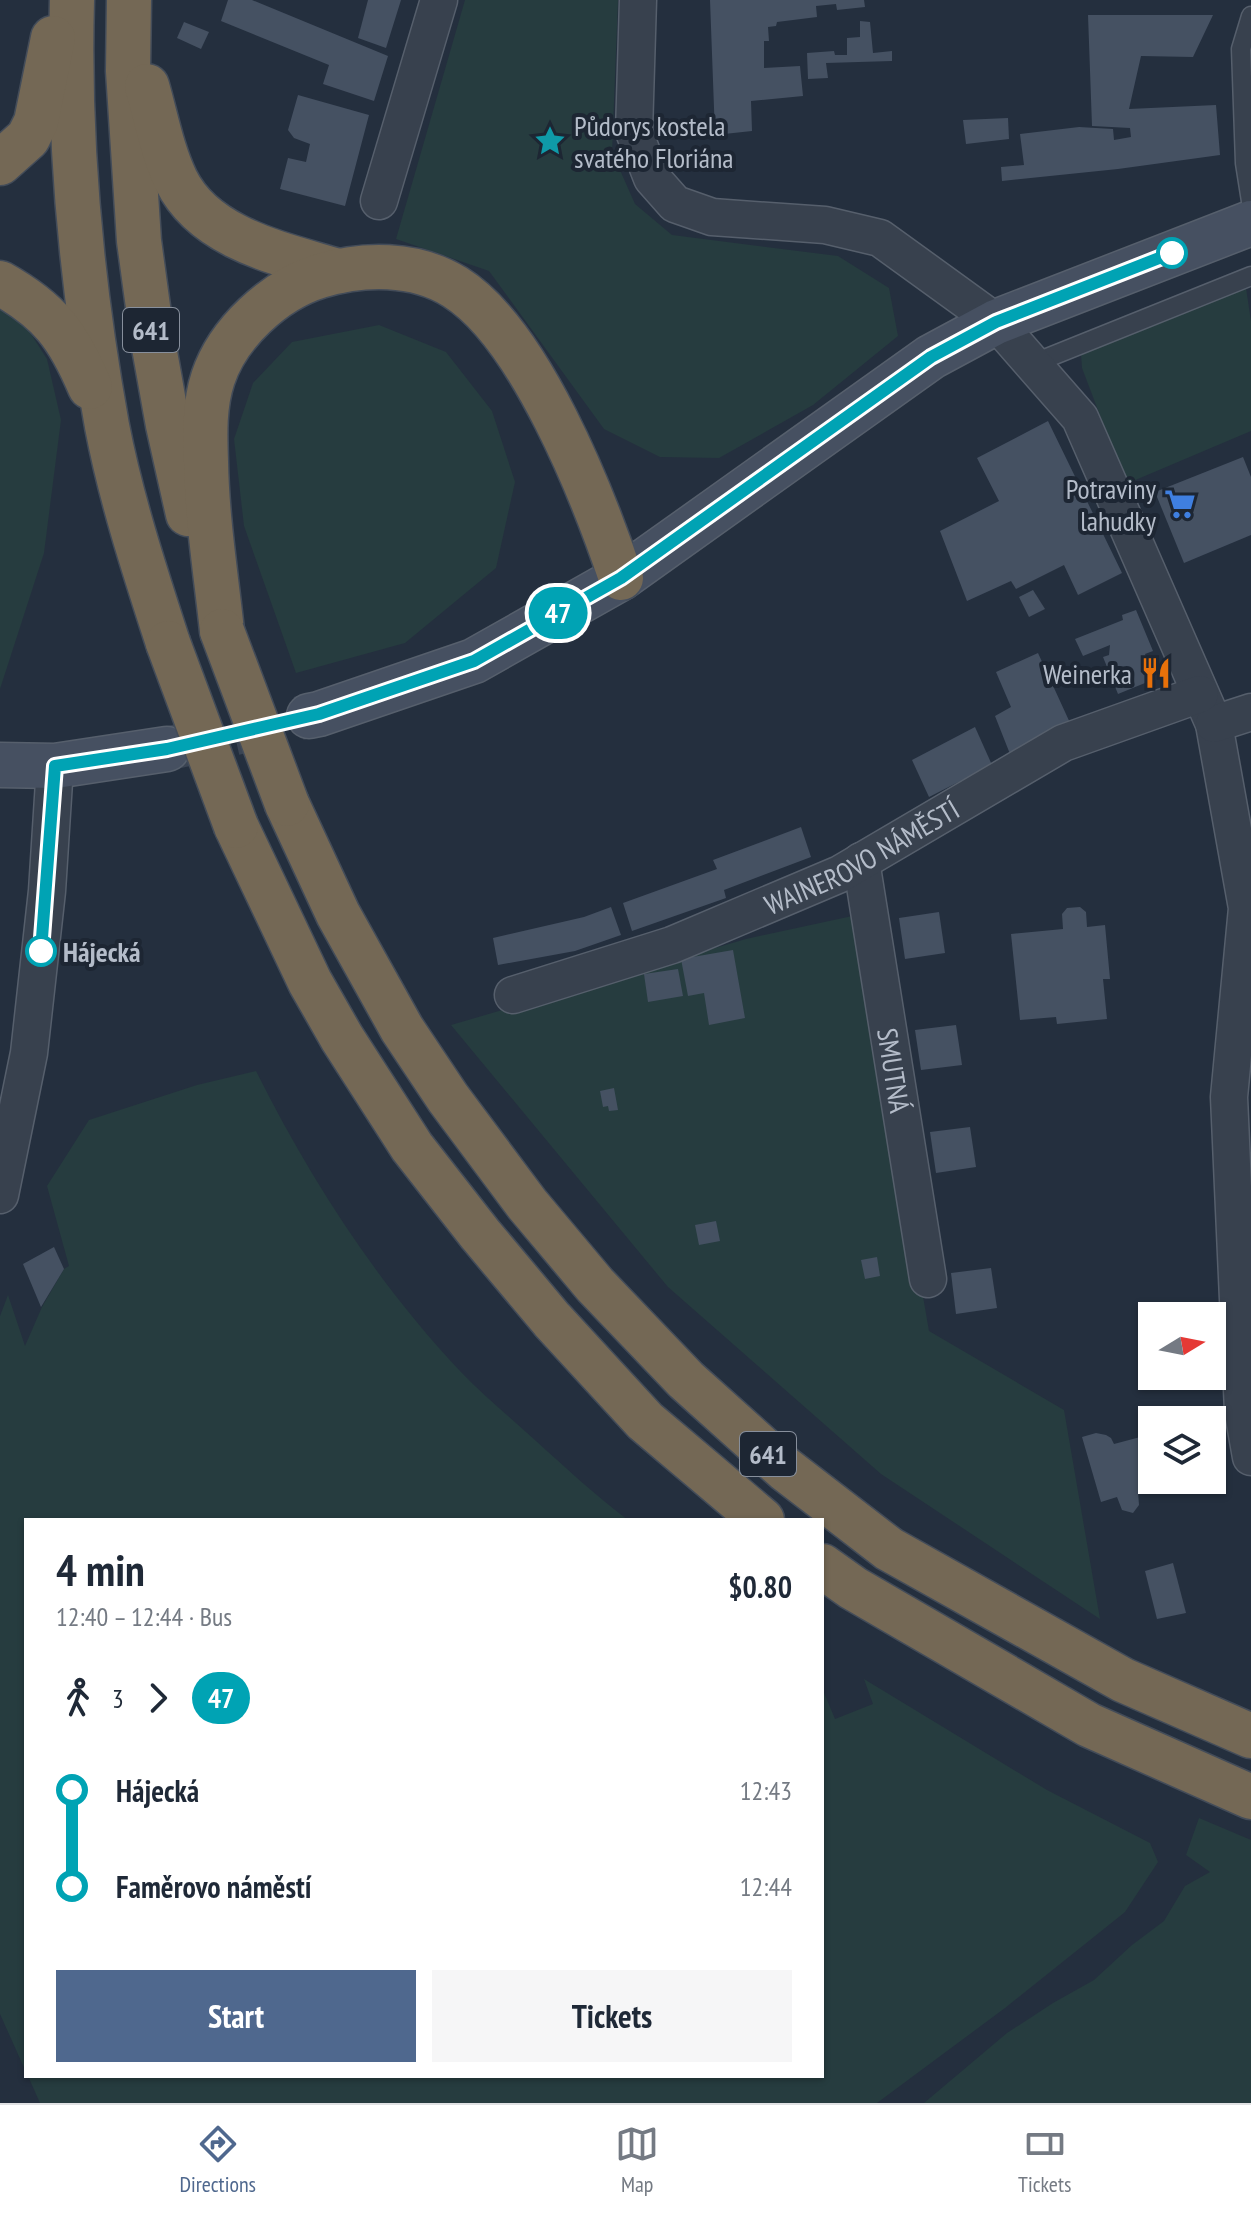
<!DOCTYPE html>
<meta charset="utf-8">
<style>
body{margin:0;font-family:"PT Sans Narrow",sans-serif;background:#f6f6f7;color:#1f2937;height:100vh;display:flex;flex-direction:column;font-size:30px;white-space:nowrap}
*{box-sizing:border-box;margin:0}
p{font-size:26px;color:#747a83}
.icon{flex:none;width:44px;height:44px;fill:none;stroke:currentColor;stroke-width:2;stroke-linecap:round;stroke-linejoin:round}
.map{position:relative;flex:1;overflow:hidden}
.side{position:absolute;left:24px;top:1518px;width:800px;height:560px;display:flex;flex-direction:column;background:#fff;border-radius:0px;box-shadow:0 2px 6px #0004}
.side>*{flex:none}
.badge{padding:0 16px;border-radius:26px;font-size:28px;line-height:52px}
.needle{width:52px;rotate:80deg}
.fabs{position:absolute;left:1138px;top:1302px;display:grid;gap:16px}
.fabs a{display:grid;place-items:center;width:88px;height:88px;border-radius:0px;background:#fff;box-shadow:0 2px 6px #0004;font-size:40px}
.map>.badge{position:absolute;translate:-50% -50%;box-shadow:0 0 0 4px #fff}
.legs{display:flex;align-items:center;gap:12px;height:88px;padding:0 32px;font-size:26px}
.legs p{margin-inline-start:auto}
.headline{display:flex;align-items:center;justify-content:space-between;height:136px;padding:0 32px}
h1{font-size:44px;font-weight:700;line-height:60px}
.cta{display:flex;gap:16px;margin-top:auto;padding:16px 32px}
.cta a{flex:1;height:92px;border-radius:0px;background:#4f688e;color:#fff;font-size:32px;font-weight:700;line-height:92px;text-align:center}
.cta a+a{background:#f6f6f7;color:#1f2937}
ul{padding:0 32px;list-style:none}
li{display:flex;align-items:center;gap:28px;height:96px;font-size:30px}
li i{display:grid;place-items:center;width:12px;height:100%;margin:0 10px;background:currentColor}
li i::after{content:'';width:20px;height:20px;margin:-10px;border:6px solid;border-radius:50%;background:#fff}
li p{margin-inline-start:auto}
li:first-child i{background:linear-gradient(#0000 50%,currentColor 0)}
li:last-child i{background:linear-gradient(currentColor 50%,#0000 0)}
.tabs{display:flex;justify-content:space-around;align-items:center;height:112px;border-top:2px solid #e0e1e3;background:#fff;font-size:22px;color:#747a83}
.tabs a{display:grid;justify-items:center;gap:4px}
.tabs .on{color:#4f688e}
.map>svg:first-child{display:block}
.green{fill:#263c3f}
.building{fill:#455162}
.lines{fill:none;stroke-linecap:round;stroke-linejoin:round}
.secondary-tunnel{stroke:#3a4453;stroke-width:44;stroke-dasharray:44 22;stroke-linecap:butt}
.lane-casing{stroke:#565f6c;stroke-width:21}
.street-casing{stroke:#565f6c;stroke-width:39}
.secondary-casing{stroke:#565f6c;stroke-width:47}
.highway-casing{stroke:#434c59;stroke-width:47}
.lane{stroke:#38414e;stroke-width:18}
.street{stroke:#38414e;stroke-width:36}
.secondary{stroke:#465061;stroke-width:44}
.highway{stroke:#746855;stroke-width:44}
.highway-bridge-casing{stroke:#434c59;stroke-width:47;stroke-linecap:butt}
.highway-bridge{stroke:#746855;stroke-width:44}
.line-1-casing{stroke:#fff;stroke-width:18}
.line-1{stroke:#00a3b4;stroke-width:12}
.stop-1-dot{fill:#fff;stroke:#00a3b4;stroke-width:4}
.labels{text-anchor:middle;dominant-baseline:central;stroke-width:8;stroke-linejoin:round;paint-order:stroke}
.shield{fill:#1d2633;stroke:#878f9c;stroke-width:2}
.shield-label{font-size:26px;font-weight:bold;fill:#b4bcc9}
.poi-label{font-size:28px;fill:#b4bcc9;stroke:#1d2633;text-anchor:end}
.street-label{font-size:28px;fill:#b4bcc9;stroke:#1d2633}
.stop-label{font-size:28px;font-weight:bold;fill:#b4bcc9;stroke:#1d2633;text-anchor:start}
</style>
<div class="map">
<svg width="1251" height="2103" viewBox="0 0 1251 2103">
<rect width="100%" height="100%" fill="#242f3e"/>
<g class="green">
<polygon points="465,0 618,0 612,152 635,204 672,235 838,256 889,288 898,336 813,405 719,458 660,457 604,429 489,271 396,239"/>
<polygon points="1239,288 1246,288 1251,321 1251,431 1126,484 1082,368 1081,354"/>
<polygon points="0,306 24,323 47,359 61,420 44,553 0,689"/>
<polygon points="379,325 446,352 492,411 515,482 496,568 405,643 296,673 244,526 234,439 253,383 292,342"/>
<polygon points="857,915 929,1331 1064,1410 1100,1619 881,1474 668,1287 451,1025 746,939"/>
<path d="M 256,1071 C 310,1179 377,1283 460,1371 C 484,1396 511,1418 536,1441 C 566,1468 596,1496 628,1520 L 26,1520 L 26,2072 L 0,2014 L 0,1316 L 8,1295 L 25,1346 L 42,1307 L 64,1269 L 69,1266 L 47,1186 L 89,1120 L 197,1085 Z"/>
<polygon points="864,1679 1047,1790 1150,1843 1158,1862 1125,1912 1005,2008 877,2103 40,2103 28,2076 822,2076 822,1688 835,1719 873,1704"/>
<polygon points="1199,1818 1251,1840 1251,2103 924,2103 1007,2033 1053,2003 1094,1980 1132,1945 1164,1921 1185,1886 1210,1872 1186,1855"/>
</g>
<g class="building">
<polygon points="228,0 252,0 388,56 374,101 323,84 329,65 221,21"/>
<polygon points="368,0 401,0 386,48 358,38"/>
<polygon points="710,0 864,0 865,7 837,10 836,4 816,6 817,17 777,22 776,26 768,27 769,41 764,41 764,68 800,66 803,96 751,101 752,131 715,135"/>
<polygon points="1088,15 1213,15 1193,57 1141,56 1129,109 1216,105 1220,155 1118,169 1002,181 1001,167 1024,165 1020,134 1079,127 1113,129 1114,140 1131,137 1130,128 1092,126"/>
<polygon points="860,21 870,22 873,53 892,51 892,61 826,63 828,78 808,79 807,53 834,51 835,55 847,55 847,38 860,37"/>
<polygon points="184,22 209,32 201,49 177,38"/>
<polygon points="298,95 369,115 345,206 280,189 288,158 306,162 310,144 294,138 288,130"/>
<polygon points="1008,118 1009,139 966,144 963,120"/>
<polygon points="1048,421 1122,573 1078,595 1064,565 1016,589 1011,581 967,601 940,531 999,501 977,458"/>
<polygon points="1243,457 1251,477 1251,535 1184,563 1155,492"/>
<polygon points="1033,590 1045,609 1029,617 1019,597"/>
<polygon points="1136,610 1153,651 1145,654 1149,665 1145,683 1118,694 1103,657 1109,655 1110,645 1083,656 1075,639 1123,620 1122,615"/>
<polygon points="1038,653 1071,725 1010,754 995,716 1011,707 996,672"/>
<polygon points="975,727 992,765 929,797 912,760"/>
<polygon points="801,827 811,857 724,890 726,898 632,931 623,903 717,869 713,860"/>
<polygon points="611,907 621,935 575,951 498,965 493,938 584,917"/>
<polygon points="1080,907 1086,912 1087,927 1105,925 1110,979 1103,979 1107,1019 1057,1024 1056,1017 1020,1020 1011,934 1063,929 1062,914 1067,908"/>
<polygon points="939,912 945,953 905,959 899,918"/>
<polygon points="733,950 745,1018 709,1025 704,993 688,996 681,959"/>
<polygon points="678,969 683,996 648,1002 644,974"/>
<polygon points="956,1025 962,1065 921,1070 915,1030"/>
<polygon points="614,1088 618,1110 609,1111 608,1106 603,1107 600,1091"/>
<polygon points="970,1127 976,1167 936,1173 930,1132"/>
<polygon points="716,1221 720,1241 699,1245 695,1225"/>
<polygon points="54,1247 64,1269 41,1307 23,1264"/>
<polygon points="877,1257 880,1276 865,1279 861,1260"/>
<polygon points="991,1268 997,1308 956,1314 951,1273"/>
<polygon points="1096,1433 1106,1435 1111,1438 1114,1444 1144,1436 1155,1488 1138,1492 1139,1505 1133,1513 1122,1510 1117,1497 1101,1502 1082,1437"/>
<polygon points="1173,1563 1186,1613 1157,1619 1145,1571"/>
</g>
<g class="lines">
<polyline class="secondary-tunnel" points="170,748 309,716"/>
<defs>
<g id="lane">
<polyline points="1251,16 1241,49 1245,163 1251,201"/>
<polyline points="1032,364 1251,276"/>
</g>
<g id="street">
<polyline points="638,0 634,132 652,178 675,204 712,217 825,225 880,238 996,322 1080,418 1214,724 1247,908 1229,1097 1243,1412 1251,1457"/>
<polyline points="379,201 439,0"/>
<polyline points="1214,724 1251,712"/>
<path id="s1" d="M 861,861 L 928,1279"/>
<path id="s2" d="M 513,995 L 672,945 L 840,874 L 1063,743 L 1200,694"/>
<polyline points="0,1195 29,1053 47,891 55,766"/>
</g>
<g id="secondary">
<polyline points="309,716 319,714 474,661 621,578 931,357 996,322 1251,223"/>
<polyline points="0,765 55,766 167,749"/>
</g>
<g id="highway">
<path d="M 72,0 C 68,140 82,288 107,426 C 121,499 145,572 168,643"/>
<polyline points="129,0 128,71 139,241 152,336 168,425 188,514"/>
<path d="M 147,86 C 156,117 162,151 176,180 C 205,239 282,254 338,271"/>
<polyline points="0,163 28,138 36,122 53,38"/>
<path d="M 0,283 C 50,311 68,335 90,387"/>
<path d="M 222,631 C 216,575 207,519 206,462 C 205,434 204,405 213,378 C 228,333 274,290 320,276 C 363,263 415,262 455,287 C 530,334 593,495 621,578"/>
<polyline points="287,804 338,914 402,1029 448,1098 527,1204 595,1285 686,1380 785,1469 889,1549 1123,1680 1251,1736"/>
<polyline points="236,826 310,982 342,1038 412,1147 480,1234 552,1320 645,1421 762,1520"/>
<polyline points="822,1566 853,1588 1089,1725 1251,1797"/>
</g>
</defs>
<use href="#lane" class="lane-casing"/>
<use href="#street" class="street-casing"/>
<use href="#secondary" class="secondary-casing"/>
<use href="#highway" class="highway-casing"/>
<use href="#lane" class="lane"/>
<use href="#street" class="street"/>
<use href="#secondary" class="secondary"/>
<use href="#highway" class="highway"/>
<defs>
<g id="highway-bridge">
<polyline points="222,631 287,804"/>
<polyline points="168,643 236,826"/>
</g>
</defs>
<use href="#highway-bridge" class="highway-bridge-casing"/>
<use href="#highway-bridge" class="highway-bridge"/>
</g>
<g class="lines">
<defs>
<polyline id="line-1" points="41,951 55,766 167,749 319,714 474,661 621,578 931,357 996,322 1172,253"/>
</defs>
<use href="#line-1" class="line-1-casing"/>
<use href="#line-1" class="line-1"/>
</g>
<defs>
<symbol id="sight-bare" viewBox="-9 -9 18 18"><path d="M0-6L1.8-2.2L6-1.7L2.9 1.2L3.7 5.4L0 3.3L-3.7 5.4L-2.9 1.2L-6-1.7L-1.8-2.2Z" fill="#0f9aa8" stroke="#1d2633" stroke-width="2.5" paint-order="stroke"/></symbol>
<symbol id="supermarket-bare" viewBox="-9 -9 18 18"><path d="M-6-5.5h2.5l.6 2H6L4.5 2H-2.5L-4.4-4H-6ZM-1.5 3.2a1.3 1.3 0 1 0 .1 0ZM3 3.2a1.3 1.3 0 1 0 .1 0Z" fill="#3f7fe0" stroke="#1d2633" stroke-width="2.5" paint-order="stroke"/></symbol>
<symbol id="restaurant-bare" viewBox="-9 -9 18 18"><path d="M-5-6h1v4h1v-4h1v4h1v-4h1v5L-1.5 .5V6h-2V.5L-5-1ZM5-6V6H3V1.5H1.5Q1.5-4 5-6Z" fill="#e8710a" stroke="#1d2633" stroke-width="2.5" paint-order="stroke"/></symbol>
</defs>
<g fill-rule="evenodd">
<use href="#sight-bare" x="528" y="119" width="44" height="44"/>
<use href="#supermarket-bare" x="1158" y="482" width="44" height="44"/>
<use href="#restaurant-bare" x="1134" y="651" width="44" height="44"/>
</g>
<g class="stop-1-dot">
<circle cx="1172" cy="253" r="14"/>
<circle cx="41" cy="951" r="14"/>
</g>
<g class="labels">
<g class="shield">
<rect x="123" y="308" width="56" height="44" rx="6"/>
<rect x="740" y="1432" width="56" height="44" rx="6"/>
</g>
<g class="shield-label">
<text x="151" y="330">641</text>
<text x="768" y="1454">641</text>
</g>
<g class="poi-label">
<text x="574" y="125" text-anchor="start">Půdorys kostela<tspan x="574" dy="32">svatého Floriána</tspan></text>
<text x="1156" y="488">Potraviny<tspan x="1156" dy="32">lahudky</tspan></text>
<text x="1132" y="673">Weinerka</text>
</g>
<g class="street-label">
<text stroke="none"><textPath href="#s2" startOffset="376">WAINEROVO NÁMĚSTÍ</textPath></text>
<text stroke="none"><textPath href="#s1" startOffset="212">SMUTNÁ</textPath></text>
</g>
<g class="stop-label">
<text x="63" y="951">Hájecká</text>
</g>
</g>
</svg>
<div class="fabs">
<a><svg class="needle" viewBox="-14 -14 28 28"><path d="M0-13l5 13h-10z" fill="#e53935"/><path d="M0 13l5-13h-10z" fill="#747a83"/></svg></a>
<a><svg class="icon" aria-label="layers" viewBox="0 0 24 24"><path d="M12 4l9 5-9 5-9-5zM3 14l9 5 9-5"/></svg></a>
</div>
<b class="badge" style="left:558px;top:613px;background:#00a3b4;color:#fff">47</b>
<section class="side">
<div class="headline"><div><h1>4 min</h1><p>12:40 – 12:44 · Bus</p></div><b>$0.80</b></div>
<div class="legs"><svg class="icon" aria-label="walk" viewBox="0 0 24 24"><circle cx="13" cy="4" r="2"/><path d="M13 8l-2 6 4 7M11 14l-3 7M7 12l3-4h3l4 4"/></svg>3<svg class="icon" aria-label="forward" viewBox="0 0 24 24"><path d="M9 5l7 7-7 7"/></svg><b class="badge" style="background:#00a3b4;color:#fff">47</b></div>
<ul>
<li><i style="color:#00a3b4"></i><b>Hájecká</b><p>12:43</p></li>
<li><i style="color:#00a3b4"></i><b>Faměrovo náměstí</b><p>12:44</p></li>
</ul>
<div class="cta"><a>Start</a><a>Tickets</a></div>
</section>
</div>
<nav class="tabs">
<a class="on"><svg class="icon" aria-label="directions" viewBox="0 0 24 24"><path d="M12 3l9 9-9 9-9-9zM9 14v-3h6M13 9l2 2-2 2"/></svg>Directions</a>
<a><svg class="icon" aria-label="map" viewBox="0 0 24 24"><path d="M3 6l6-2 6 2 6-2v14l-6 2-6-2-6 2zM9 4v14M15 6v14"/></svg>Map</a>
<a><svg class="icon" aria-label="tickets" viewBox="0 0 24 24"><path d="M3 7h18v10H3zM15 7v10"/></svg>Tickets</a>
</nav>
